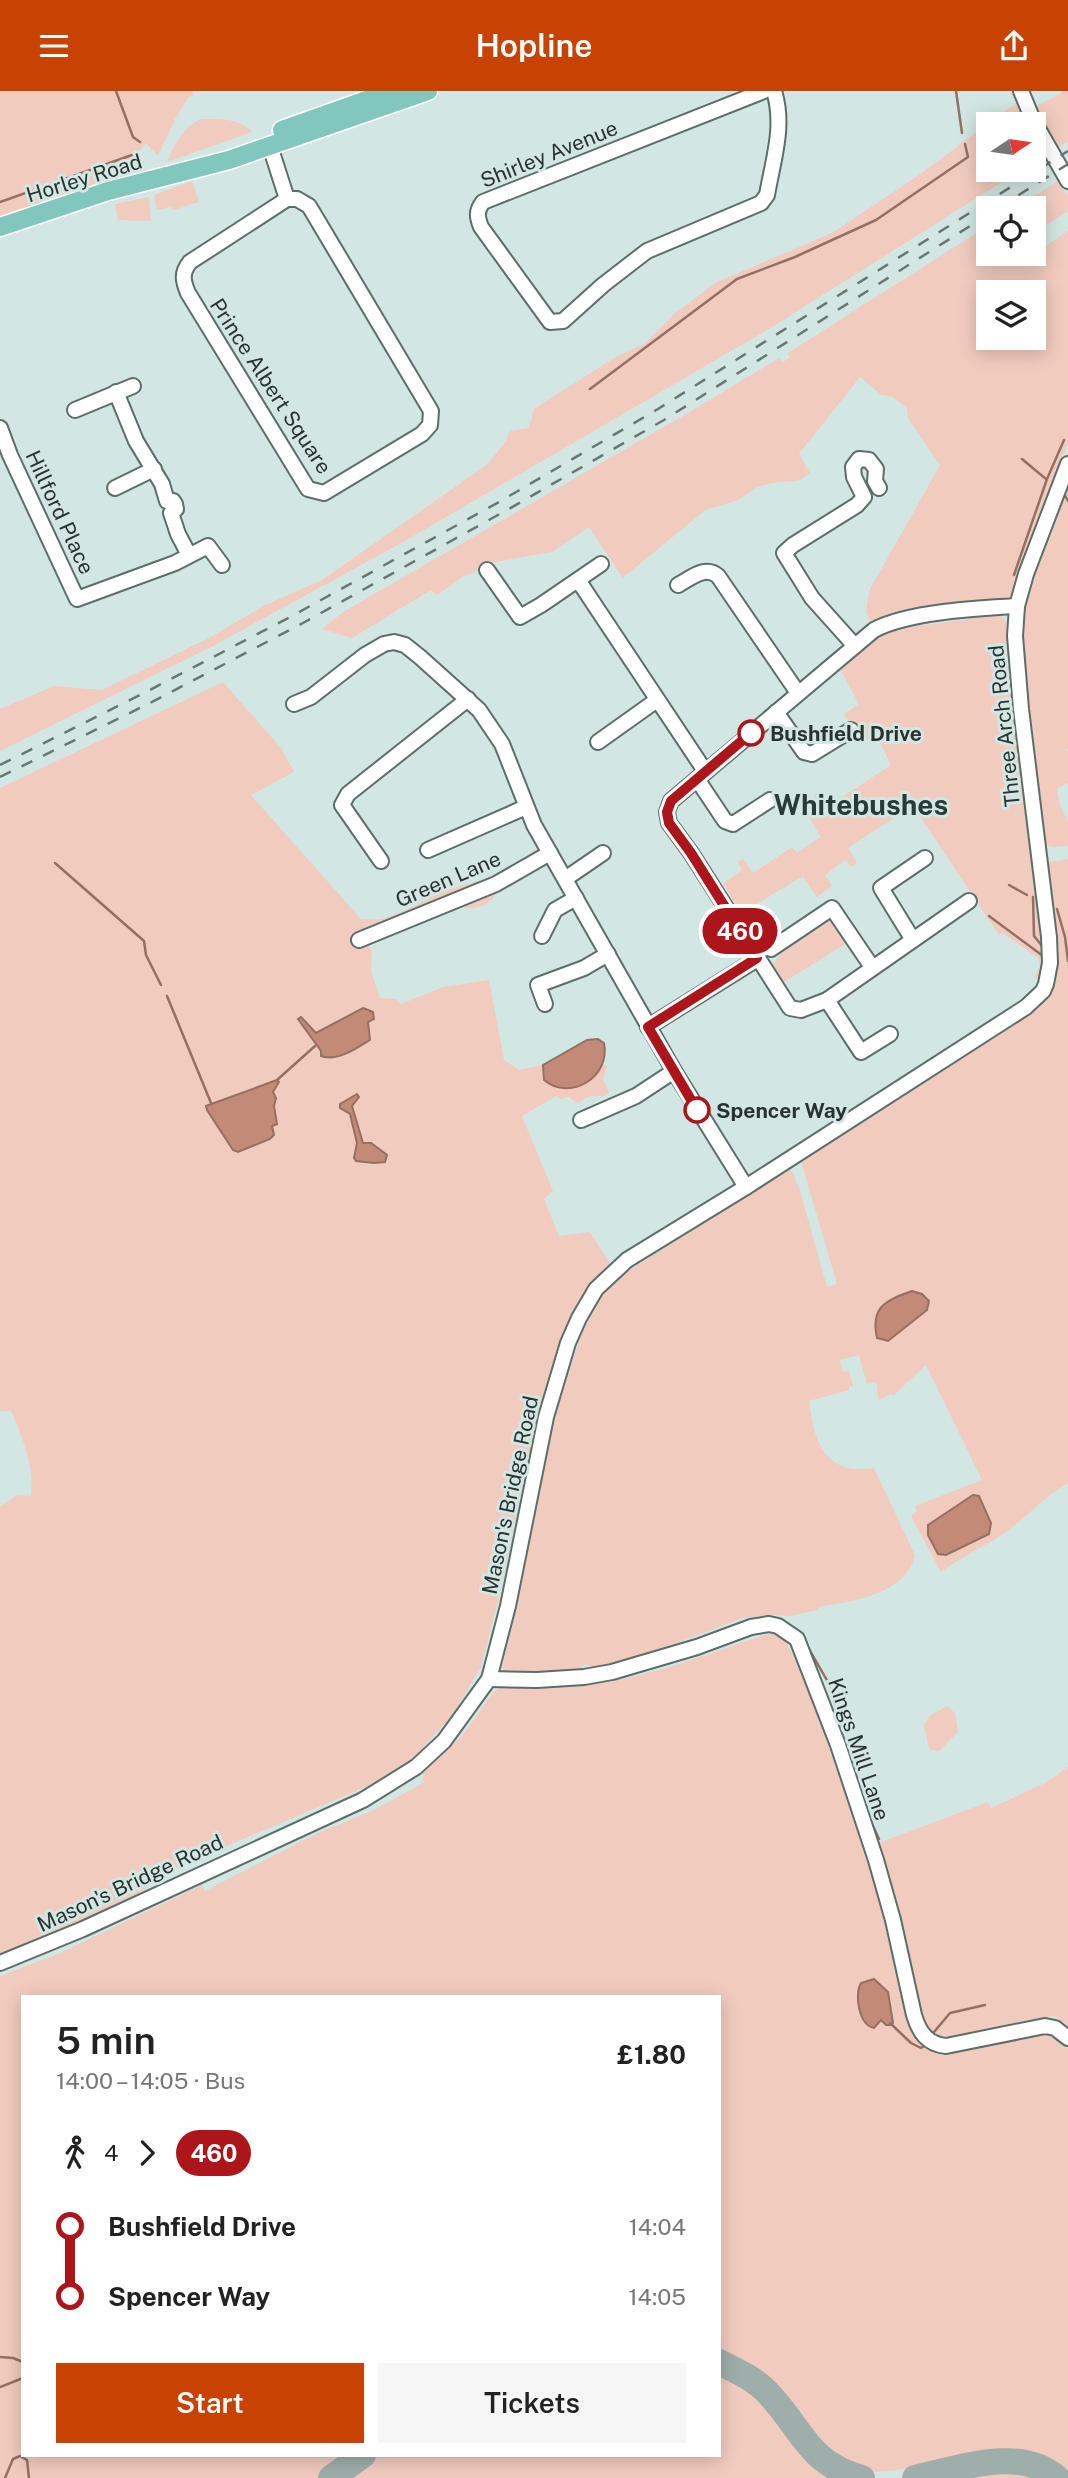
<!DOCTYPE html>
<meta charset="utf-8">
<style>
body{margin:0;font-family:"Public Sans",sans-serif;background:#f6f6f6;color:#222;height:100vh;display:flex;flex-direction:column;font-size:26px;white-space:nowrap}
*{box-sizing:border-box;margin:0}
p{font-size:23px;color:#767676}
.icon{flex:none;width:38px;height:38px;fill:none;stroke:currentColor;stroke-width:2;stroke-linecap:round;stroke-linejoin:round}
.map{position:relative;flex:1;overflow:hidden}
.panel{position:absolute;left:21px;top:1904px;width:700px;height:462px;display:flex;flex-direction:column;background:#fff;border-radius:0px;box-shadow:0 4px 18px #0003}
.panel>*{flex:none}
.badge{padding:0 14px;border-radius:23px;font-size:24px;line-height:46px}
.needle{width:46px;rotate:77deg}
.fabs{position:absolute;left:976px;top:21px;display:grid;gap:14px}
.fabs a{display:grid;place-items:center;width:70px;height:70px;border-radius:0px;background:#fff;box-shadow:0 4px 18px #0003;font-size:35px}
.map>.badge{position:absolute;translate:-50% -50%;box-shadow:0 0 0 4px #fff}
.legs{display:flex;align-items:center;gap:10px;height:77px;padding:0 35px;font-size:23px}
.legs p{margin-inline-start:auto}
.headline{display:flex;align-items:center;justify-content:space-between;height:119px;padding:0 35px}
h1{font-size:38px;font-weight:600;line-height:52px}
.cta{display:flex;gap:14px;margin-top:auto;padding:14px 35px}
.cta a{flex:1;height:80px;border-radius:0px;background:#c84204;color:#fff;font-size:28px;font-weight:600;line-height:80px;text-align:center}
.cta a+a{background:#f6f6f6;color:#222}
ul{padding:0 35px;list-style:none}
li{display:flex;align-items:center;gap:24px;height:70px;font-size:26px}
li i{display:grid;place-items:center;width:10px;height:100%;margin:0 9px;background:currentColor}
li i::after{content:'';width:18px;height:18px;margin:-9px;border:5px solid;border-radius:50%;background:#fff}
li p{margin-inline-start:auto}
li:first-child i{background:linear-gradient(#0000 50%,currentColor 0)}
li:last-child i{background:linear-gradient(currentColor 50%,#0000 0)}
header{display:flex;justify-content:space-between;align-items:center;height:91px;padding:0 35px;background:#c84204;color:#fff;font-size:32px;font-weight:600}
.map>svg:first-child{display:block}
.green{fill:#f1cbbe;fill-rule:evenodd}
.water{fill:#c28a77;stroke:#947062;stroke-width:2}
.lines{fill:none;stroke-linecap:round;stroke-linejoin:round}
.stream{stroke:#947062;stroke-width:2.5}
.taxiway{stroke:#9eaeab;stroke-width:26}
.minor-casing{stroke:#5b6e6a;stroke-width:18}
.major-casing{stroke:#fff;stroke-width:21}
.minor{stroke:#fff;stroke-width:14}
.major{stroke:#82c7be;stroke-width:18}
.rail{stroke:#697673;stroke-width:2.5;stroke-dasharray:12 12;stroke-linecap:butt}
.line-1-casing{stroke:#fff;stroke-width:16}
.line-1{stroke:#ac151a;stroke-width:10}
.stop-1-dot{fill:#fff;stroke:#ac151a;stroke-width:3.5}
.labels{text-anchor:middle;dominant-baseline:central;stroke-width:6;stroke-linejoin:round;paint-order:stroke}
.street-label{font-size:21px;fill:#2a3230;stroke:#d2e7e3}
.stop-label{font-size:21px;font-weight:bold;fill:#2a3230;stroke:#d2e7e3;text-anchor:start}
.district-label{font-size:28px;font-weight:bold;fill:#293a37;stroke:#d2e7e3}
</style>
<header><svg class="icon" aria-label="menu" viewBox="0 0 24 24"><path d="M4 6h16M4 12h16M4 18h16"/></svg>Hopline<svg class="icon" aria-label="share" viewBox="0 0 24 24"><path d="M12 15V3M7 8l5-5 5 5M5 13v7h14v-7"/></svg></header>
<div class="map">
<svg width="1068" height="2387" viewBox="0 0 1068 2387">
<rect width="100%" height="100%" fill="#d2e7e3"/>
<g class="green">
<polygon points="0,0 192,0 193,5 189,6 175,28 158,65 146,52 137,62 142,76 116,89 0,129"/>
<polygon points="1061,0 1068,0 1068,50 1054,59 1037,24 1036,15 1062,2"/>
<polygon points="1016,12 1025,33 989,33 989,79 1021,79 772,236 405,450 213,555 0,660 0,618 54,595 102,599 211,546 265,514 322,489 488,373 505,351 510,340 529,337 534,318 614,267 645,252 675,222 717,191 832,142 919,84"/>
<path d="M 202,28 C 219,27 240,28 252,41 L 167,71 C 175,54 183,34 202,28 Z"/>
<polygon points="192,90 199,111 174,119 171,116 157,119 154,104"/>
<polygon points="1058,90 1068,106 1068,120 1034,142 1034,117 1015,117"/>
<polygon points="149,106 151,130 118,129 115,113"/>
<path d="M 989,134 L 989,163 L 1006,163 L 1015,175 L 1068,140 L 1068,351 L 1013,502 L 1006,508 L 924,518 L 889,525 L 871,532 L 866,521 L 869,500 L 940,374 L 908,327 L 907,317 L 893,306 L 881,304 L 860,286 L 799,363 L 810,382 L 798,390 L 778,391 L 757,396 L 739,409 L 705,419 L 623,487 L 589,436 L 552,461 L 496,471 L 463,486 L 437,504 L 431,499 L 352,547 L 322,538 L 343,521 L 688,322 L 779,267 L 783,271 L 789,267 L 788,262 ZM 989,201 L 1034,201 L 1034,247 L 989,247 Z"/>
<polygon points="1068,385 1068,657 1066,659 1068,662 1068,692 1057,698 1060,714 1068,731 1068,755 1052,756 1043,753 1021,579 1020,534 1027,496"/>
<polygon points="996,524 1001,525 1011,536 1045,843 1043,886 1034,887 1040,875 1038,867 1003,842 999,844 913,715 848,757 857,772 851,776 846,769 825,784 832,795 817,806 803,786 794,790 741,823 723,792 742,779 738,771 743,768 753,782 792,756 797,762 821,746 805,720 819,711 814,704 820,701 830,714 891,674 876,644 863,652 844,623 859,613 840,578 882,543 891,539"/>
<path d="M 223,591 L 281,657 L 294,681 L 251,704 L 361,828 C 368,828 376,829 382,828 C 405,822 425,808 446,799 C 467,791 524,784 532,760 L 539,757 L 548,773 C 535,779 520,785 508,793 C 491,804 491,819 466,817 L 461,804 L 366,842 L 372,863 L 371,880 L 380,907 L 396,908 L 401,913 L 443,896 L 489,889 L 504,969 L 519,979 L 543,974 L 544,989 L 595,984 L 603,973 L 607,975 L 603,989 L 609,1001 L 604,1005 L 590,1005 L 578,1012 L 568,1006 L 561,1008 L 556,1005 L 522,1025 L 553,1100 L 544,1108 L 559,1145 L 590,1141 L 611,1174 L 588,1197 L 576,1221 L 557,1268 L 527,1374 L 502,1494 L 481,1576 L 451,1626 L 415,1665 L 382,1689 L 182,1774 L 136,1804 L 24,1856 L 0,1863 L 0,1415 L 18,1404 L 31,1405 C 35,1377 22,1345 11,1320 L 0,1320 L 0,697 Z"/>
<path d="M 1068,768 L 1068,1392 C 1045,1405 1028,1425 1007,1440 C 986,1455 962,1465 941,1481 L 911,1425 L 917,1420 L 915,1415 L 982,1389 L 926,1274 L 893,1305 L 891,1303 L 878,1309 L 877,1293 L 873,1291 L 867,1293 L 859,1264 L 840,1269 L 843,1281 L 849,1280 L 853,1295 L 849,1296 L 849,1299 L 809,1310 C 814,1351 825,1385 874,1377 L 915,1464 C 906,1504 852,1510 819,1516 L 817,1519 L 790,1525 L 774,1524 L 743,1527 L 623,1572 L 595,1577 L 585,1573 L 579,1579 L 505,1583 L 502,1577 L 518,1510 L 532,1426 L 553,1329 L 584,1235 L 611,1191 L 790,1077 L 799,1096 L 827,1196 L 837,1193 L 801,1070 L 1026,926 L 1026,923 L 1045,906 L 1046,775 L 1049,771 Z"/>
<polygon points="829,824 850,850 784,891 773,873 780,864 778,861"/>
<path d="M 775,1543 L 785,1550 L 803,1582 L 872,1779 L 906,1917 L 928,1956 L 950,1962 L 1019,1945 L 1048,1941 L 1068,1955 L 1068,2387 C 1059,2383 1052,2373 1042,2370 C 986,2349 916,2387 856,2380 C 812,2365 801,2329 773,2299 C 758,2283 738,2273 719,2263 L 719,1906 L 23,1906 L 23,2364 L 352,2364 L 323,2387 L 0,2387 L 0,1885 L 58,1863 L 202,1794 L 205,1800 L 318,1742 L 374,1719 L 423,1692 L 423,1681 L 462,1645 L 494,1600 L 500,1597 C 536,1595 572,1596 608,1590 C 661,1582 713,1561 764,1544 ZM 858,1902 L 888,1902 L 892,1929 L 886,1934 L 880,1929 L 874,1937 L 861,1920 Z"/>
<polygon points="947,1615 955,1622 958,1641 939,1660 929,1658 924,1634 930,1625"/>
<path d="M 1068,1676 L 1068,1935 L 1054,1925 C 1041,1927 1028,1929 1015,1932 C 990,1938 936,1961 921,1928 L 879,1752 L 988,1711 L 991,1717 L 1045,1692 Z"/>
<path d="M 719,2277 C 737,2286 755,2295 768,2311 C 793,2339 806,2371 843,2387 L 340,2387 L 375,2364 L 719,2364 Z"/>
<polygon points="999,2376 1028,2377 1048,2387 937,2387 969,2379"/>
</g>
<g class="water">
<path d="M 363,917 L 373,921 L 374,928 L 368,931 L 370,949 C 357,957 337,971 321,965 L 321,960 L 298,928 L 301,926 L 316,942 Z"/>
<path d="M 598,948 L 604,952 C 611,986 570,1011 544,989 L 543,974 L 587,949 Z"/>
<polygon points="277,989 279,991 273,1001 276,1007 274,1015 277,1033 272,1035 274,1044 270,1048 238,1061 233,1059 207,1019 206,1015"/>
<polygon points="357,1003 359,1006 352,1015 363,1052 371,1052 387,1064 385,1071 374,1072 356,1070 354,1067 357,1052 350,1023 340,1017 340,1013"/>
<path d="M 912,1200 L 922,1203 L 929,1210 L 927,1219 L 888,1250 L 877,1247 C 870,1216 886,1209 912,1200 Z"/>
<polygon points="973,1404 979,1405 991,1432 989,1443 946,1464 938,1463 928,1444 928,1434"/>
<path d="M 874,1888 L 888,1901 L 893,1932 L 891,1934 L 886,1934 L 881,1929 L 874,1937 C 859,1934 854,1904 861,1892 Z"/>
</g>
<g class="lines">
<g class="stream">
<polyline points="116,0 133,46 140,51"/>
<polyline points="956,0 962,42"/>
<polyline points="0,111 132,64"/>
<polyline points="590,298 737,188 795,166 876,129 968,66 965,53"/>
<polyline points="1022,368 1046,388"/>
<polyline points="1064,403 1068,410"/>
<polyline points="1014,484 1047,388 1064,349"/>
<polyline points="55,772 144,850 146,864 161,894"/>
<polyline points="1009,794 1027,804"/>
<polyline points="1057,818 1065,846 1068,870"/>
<polyline points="989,825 1043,865 1043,856 1034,845 1033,806"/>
<polyline points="167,905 211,1012"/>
<polyline points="277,989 315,955"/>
<polyline points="805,1551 832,1598 842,1645"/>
<polyline points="871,1731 879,1748"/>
<polyline points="890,1932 911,1952 921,1957 925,1954"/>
<polyline points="934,1941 950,1922 985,1914"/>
<polyline points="0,2266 13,2267 23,2271"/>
<polyline points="0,2296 23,2287"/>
<polyline points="5,2387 13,2368 20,2365 27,2369 29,2387"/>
</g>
<g class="taxiway">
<path d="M 719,2271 C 735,2279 753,2287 766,2300 C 802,2336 806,2372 862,2387"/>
<polyline points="331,2387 363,2364"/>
<path d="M 915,2387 C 958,2378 1019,2354 1057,2387"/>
</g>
<defs>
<g id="minor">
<path d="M 764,0 L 483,111 C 476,120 477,126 481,136 L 550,231 L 563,230 L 603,194 L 647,160 L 761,112 L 767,104 C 773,69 785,35 774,0"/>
<polyline points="1021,0 1033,29 1068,90"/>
<path d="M 270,55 L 287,108 L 297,108 L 309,115 L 431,320 L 430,334 L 422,343 L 324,402 L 308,398 L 188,202 C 183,190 181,182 190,171 L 287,108"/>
<polyline points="116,301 136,350 162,393 167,410 173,410 175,413 176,418 171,422 178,443 189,464"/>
<polyline points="75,319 133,295"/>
<polyline points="0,337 10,364 77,508 175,472 208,455 222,474"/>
<polyline points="115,397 154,378"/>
<polyline points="487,479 520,526 541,514 601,473"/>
<polyline points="578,489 705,680"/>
<path d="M 678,494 C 691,487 705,474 718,485 L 798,602"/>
<polyline points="855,555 812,507 784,462 793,454 857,414 864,406 854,386 853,376 859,368 869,369 876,378 875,390 879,397"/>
<polyline points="294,613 311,606 365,564 384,553 394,551 405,554 420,566 479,619 502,653 534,734 674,980 746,1096"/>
<polyline points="776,621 804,661 812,663 851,639"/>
<polyline points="598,651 657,609"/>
<polyline points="697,688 725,730 733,733 770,709"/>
<polyline points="428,759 526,716"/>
<polyline points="381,770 342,714 348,703 468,608"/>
<polyline points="565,788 603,762"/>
<path d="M 969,810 L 827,909 L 801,919 L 790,917 L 691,762 L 669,732 L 667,721 L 671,710 L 874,539 C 907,521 979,517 1017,515"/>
<polyline points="542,845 555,819 576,807"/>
<polyline points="359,849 496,793 550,762"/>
<polyline points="913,849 881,797 925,767"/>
<polyline points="771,858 832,817 872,876"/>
<polyline points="827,909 861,961 890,943"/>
<polyline points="545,913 538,894 584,877 608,863"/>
<polyline points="648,936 757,868"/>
<polyline points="581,1029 636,1005 674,980"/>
<path d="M 489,1588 L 537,1589 L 584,1586 L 612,1581 L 697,1556 L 751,1536 L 769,1533 L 778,1535 L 797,1548 L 838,1654 L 876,1769 L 893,1829 L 914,1924 C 919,1941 927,1953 946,1955 L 1045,1935 L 1055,1937 L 1068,1947"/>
<polyline points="0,1872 83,1838 363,1709 416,1676 444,1650 489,1588 508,1515 546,1326 568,1252 579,1227 596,1198 627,1169 746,1096 1026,916 1043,900 1046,893 1050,872 1049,846 1021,618 1015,545 1017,515 1026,483 1068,373"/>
</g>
<g id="major">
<polyline points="282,39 392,0"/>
<polyline points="0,136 108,100 229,69 428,0"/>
</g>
</defs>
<use href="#minor" class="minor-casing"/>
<use href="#major" class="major-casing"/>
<use href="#minor" class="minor"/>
<use href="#major" class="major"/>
<g class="rail">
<polyline points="998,117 1068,73"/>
<polyline points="0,674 144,602 292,525 499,411 658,318 1068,60"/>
<polyline points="0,686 150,612 303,532 507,419 664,329 989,123"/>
</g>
</g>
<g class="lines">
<defs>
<polyline id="line-1" points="697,1019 648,936 757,867 691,762 669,732 667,721 671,710 751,642"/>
</defs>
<use href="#line-1" class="line-1-casing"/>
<use href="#line-1" class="line-1"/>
</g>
<g class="stop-1-dot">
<circle cx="751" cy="642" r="12"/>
<circle cx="697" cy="1019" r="12"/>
</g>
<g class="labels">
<g class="street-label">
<text transform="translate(549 63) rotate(-22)">Shirley Avenue</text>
<text transform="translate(84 87) rotate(-17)">Horley Road</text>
<text transform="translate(271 295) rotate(57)">Prince Albert Square</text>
<text transform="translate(60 421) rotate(65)">Hillford Place</text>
<text transform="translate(1004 635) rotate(-96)">Three Arch Road</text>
<text transform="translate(448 788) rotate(-23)">Green Lane</text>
<text transform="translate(510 1404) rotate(-78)">Mason's Bridge Road</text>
<text transform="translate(859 1658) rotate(71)">Kings Mill Lane</text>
<text transform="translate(130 1792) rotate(-25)">Mason's Bridge Road</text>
</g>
<g class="stop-label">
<text x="770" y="642">Bushfield Drive</text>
<text x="716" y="1019">Spencer Way</text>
</g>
<g class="district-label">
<text x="861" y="713">Whitebushes</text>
</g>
</g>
</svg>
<div class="fabs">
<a><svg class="needle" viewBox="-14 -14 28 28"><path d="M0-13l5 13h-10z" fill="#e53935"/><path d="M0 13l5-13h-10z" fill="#767676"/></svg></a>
<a><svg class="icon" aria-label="locate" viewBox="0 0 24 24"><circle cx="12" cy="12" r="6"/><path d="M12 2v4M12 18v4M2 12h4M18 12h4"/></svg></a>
<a><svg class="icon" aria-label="layers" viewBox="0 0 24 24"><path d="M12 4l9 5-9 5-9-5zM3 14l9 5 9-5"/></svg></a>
</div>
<b class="badge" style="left:740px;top:840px;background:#ac151a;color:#fff">460</b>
<section class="panel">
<div class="headline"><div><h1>5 min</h1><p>14:00 – 14:05 · Bus</p></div><b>£1.80</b></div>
<div class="legs"><svg class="icon" aria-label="walk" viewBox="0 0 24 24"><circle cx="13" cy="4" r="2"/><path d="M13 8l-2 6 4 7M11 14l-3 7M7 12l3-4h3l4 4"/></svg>4<svg class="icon" aria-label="forward" viewBox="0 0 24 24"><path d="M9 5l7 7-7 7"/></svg><b class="badge" style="background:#ac151a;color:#fff">460</b></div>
<ul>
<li><i style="color:#ac151a"></i><b>Bushfield Drive</b><p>14:04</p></li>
<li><i style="color:#ac151a"></i><b>Spencer Way</b><p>14:05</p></li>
</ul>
<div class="cta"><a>Start</a><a>Tickets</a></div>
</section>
</div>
